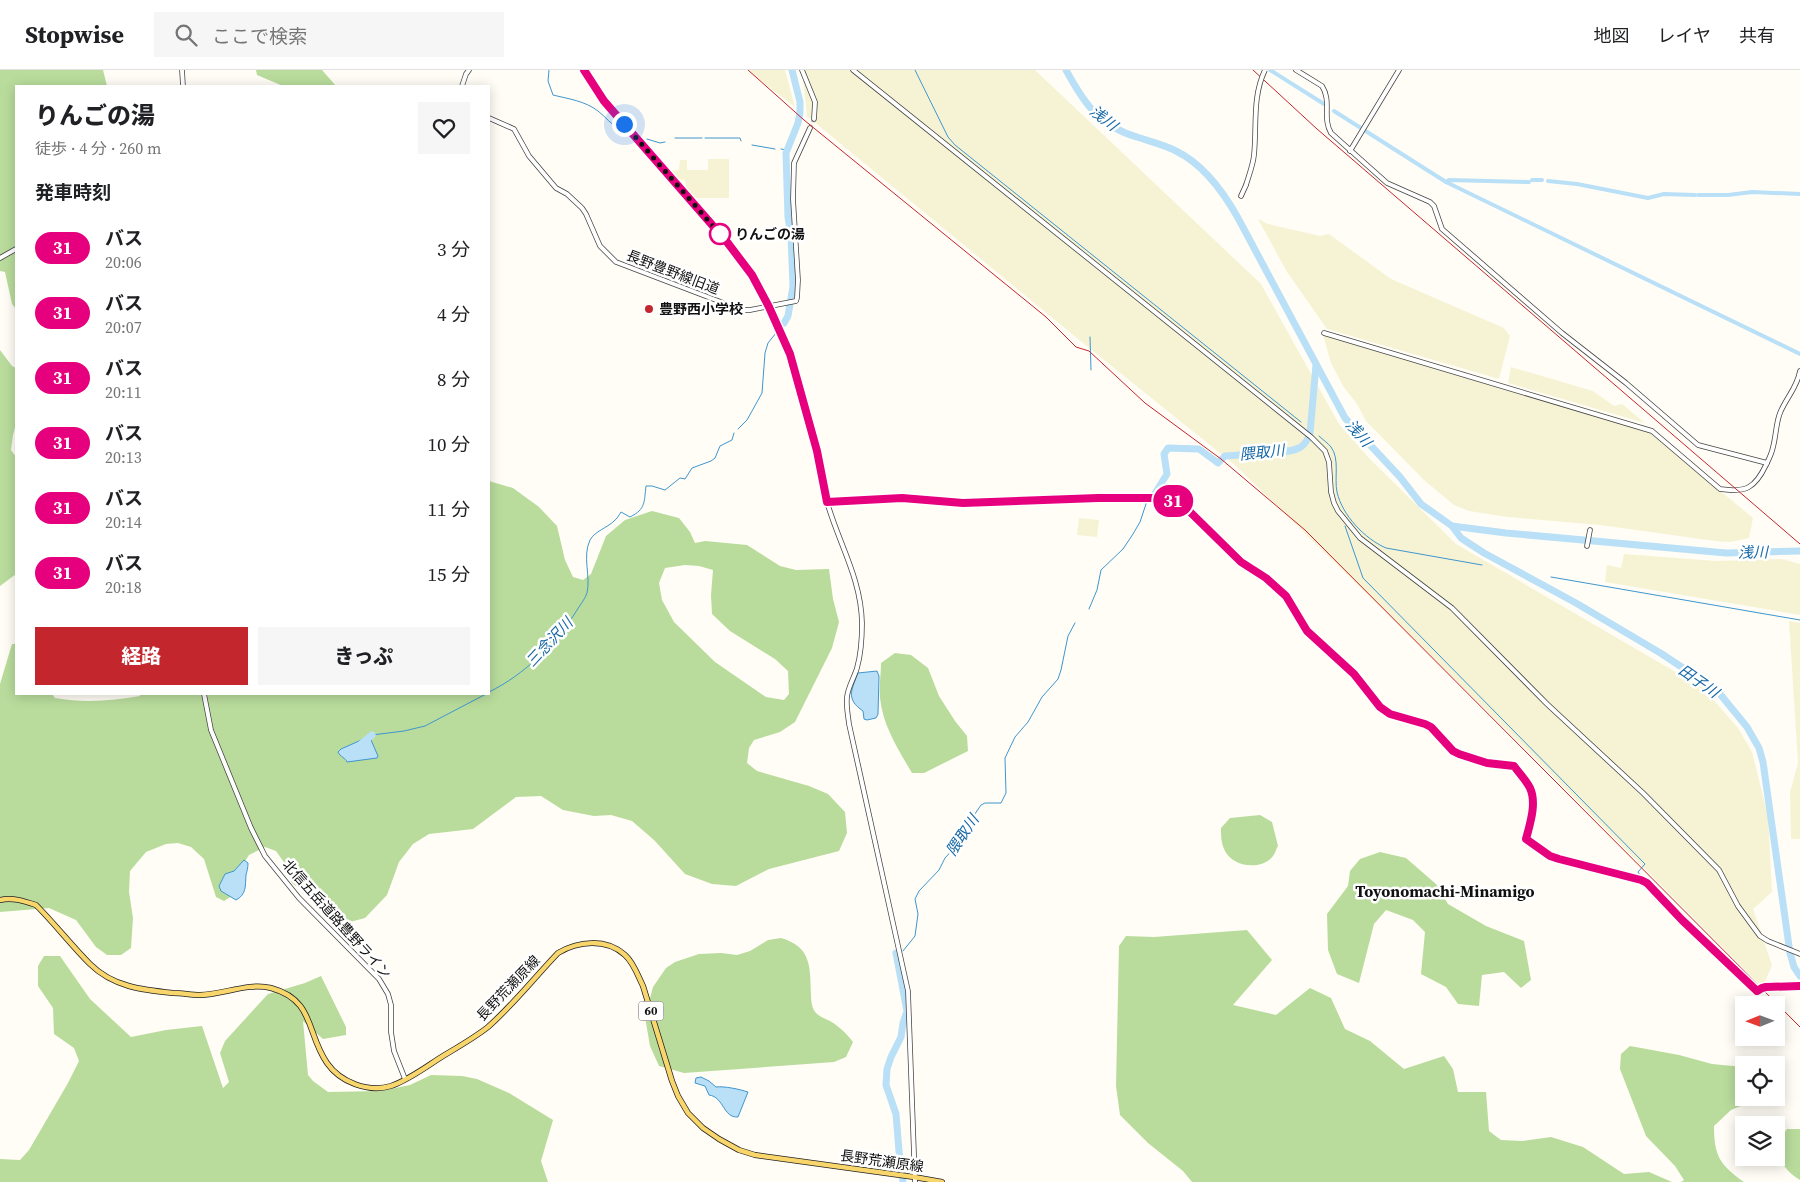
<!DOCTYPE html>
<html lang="ja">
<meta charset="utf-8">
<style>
body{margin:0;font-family:"Source Serif 4","Noto Sans JP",serif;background:#f6f6f6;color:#202124;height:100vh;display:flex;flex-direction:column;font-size:19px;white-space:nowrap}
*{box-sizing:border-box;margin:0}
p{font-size:16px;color:#757577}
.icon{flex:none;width:28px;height:28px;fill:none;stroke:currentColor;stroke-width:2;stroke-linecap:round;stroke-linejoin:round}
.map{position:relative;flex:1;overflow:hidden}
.panel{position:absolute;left:15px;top:15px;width:475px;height:610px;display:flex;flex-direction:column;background:#fff;border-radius:0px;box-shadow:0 2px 12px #0003}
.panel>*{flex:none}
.badge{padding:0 10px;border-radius:16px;font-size:18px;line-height:32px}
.needle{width:32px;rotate:269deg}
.tools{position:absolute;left:1735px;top:926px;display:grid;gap:10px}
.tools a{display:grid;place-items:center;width:50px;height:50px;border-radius:0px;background:#fff;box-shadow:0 2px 12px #0003;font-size:25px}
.you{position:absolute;width:25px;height:25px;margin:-12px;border:4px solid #fff;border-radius:50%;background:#1a73e8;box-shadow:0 0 0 8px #1a73e833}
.map>.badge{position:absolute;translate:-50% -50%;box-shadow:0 0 0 2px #fff}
h2{padding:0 20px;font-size:19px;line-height:45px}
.round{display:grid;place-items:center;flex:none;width:52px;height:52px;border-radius:0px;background:#f6f6f6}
.summary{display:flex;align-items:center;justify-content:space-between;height:85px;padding:0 20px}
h1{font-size:24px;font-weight:800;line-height:38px}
.action{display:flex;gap:10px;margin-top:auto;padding:10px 20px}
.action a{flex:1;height:58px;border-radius:0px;background:#c4262e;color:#fff;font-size:20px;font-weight:800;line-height:58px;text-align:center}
.action a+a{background:#f6f6f6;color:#202124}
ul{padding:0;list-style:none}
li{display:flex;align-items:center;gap:15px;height:65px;padding:0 20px}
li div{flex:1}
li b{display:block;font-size:19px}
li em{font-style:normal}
li .badge{min-width:55px;font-weight:700;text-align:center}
header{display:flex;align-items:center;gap:30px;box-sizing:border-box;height:70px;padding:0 25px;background:#fff;border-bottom:1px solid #e0e0e0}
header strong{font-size:24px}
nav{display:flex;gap:28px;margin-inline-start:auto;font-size:18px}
.search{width:350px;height:45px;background:#f6f6f6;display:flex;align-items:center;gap:12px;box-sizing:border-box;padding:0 18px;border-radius:0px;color:#757577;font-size:19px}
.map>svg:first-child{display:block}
.farmland{fill:#f6f3d4}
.forest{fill:#b9dc9c;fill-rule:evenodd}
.water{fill:#b9e0f7;stroke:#3f96cf}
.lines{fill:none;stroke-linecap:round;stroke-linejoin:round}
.stream{stroke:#3f96cf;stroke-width:1}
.canal{stroke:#b9e0f7;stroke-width:4}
.river{stroke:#b9e0f7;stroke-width:7}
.minor-tunnel{stroke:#dbdad3;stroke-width:4;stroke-dasharray:4 2;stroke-linecap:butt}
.minor-casing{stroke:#444;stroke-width:5.5}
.major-casing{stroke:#222;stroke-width:6}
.minor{stroke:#fff;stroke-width:4}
.major{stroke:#f9d66b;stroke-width:4.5}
.rail{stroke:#c4262e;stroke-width:1}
.minor-bridge-casing{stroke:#444;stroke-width:5.5;stroke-linecap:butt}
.minor-bridge{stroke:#fff;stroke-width:4}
.line-casing{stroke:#fff;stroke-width:11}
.line{stroke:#e6007e;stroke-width:8}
.walk{stroke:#111;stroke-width:5;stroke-dasharray:0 9}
.stop-dot{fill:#fff;stroke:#e6007e;stroke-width:2.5}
.poi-dot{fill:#c4262e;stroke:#fff;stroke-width:2}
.labels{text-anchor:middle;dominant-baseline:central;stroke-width:5;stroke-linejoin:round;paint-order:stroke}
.shield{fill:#fff;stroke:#585858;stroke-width:1}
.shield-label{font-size:12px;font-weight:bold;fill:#111}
.stop-label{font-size:14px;font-weight:bold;fill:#111;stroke:#fff;text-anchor:start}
.street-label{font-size:14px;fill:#111;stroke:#fff}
.poi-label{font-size:14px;font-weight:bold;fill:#111;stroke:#fff;text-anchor:start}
.water-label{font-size:15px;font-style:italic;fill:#1768a6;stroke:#fff}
.quarter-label{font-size:16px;font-weight:bold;fill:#111;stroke:#fff}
</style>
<header>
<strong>Stopwise</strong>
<div class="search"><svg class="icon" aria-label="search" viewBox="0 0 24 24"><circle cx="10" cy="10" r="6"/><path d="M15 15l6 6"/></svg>ここで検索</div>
<nav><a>地図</a><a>レイヤ</a><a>共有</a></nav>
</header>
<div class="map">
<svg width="1800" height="1112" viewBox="0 0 1800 1112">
<rect width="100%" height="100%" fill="#fffdf5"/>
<g class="farmland">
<polygon points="749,0 785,0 795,37 755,6"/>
<polygon points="802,0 1035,0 1261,214 1339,354 1369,388 1456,474 1703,618 1738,658 1752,682 1768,746 1772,822 1753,839 1772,895 1764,914 1760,915 1529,682 1236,396 1083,273 807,46"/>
<polygon points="708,89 729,89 729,128 694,128 686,119 685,110 677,109 670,101 679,100 680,90 687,90 687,100 708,100"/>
<polygon points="1258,149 1268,154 1320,166 1329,164 1391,209 1504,258 1510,266 1499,309 1327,259 1287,202"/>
<polygon points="1323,265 1502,319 1647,360 1753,448 1749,468 1730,472 1715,471 1600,455 1508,447 1469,441 1454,435 1424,410 1366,351 1357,334 1343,316 1331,293"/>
<polygon points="1511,297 1593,321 1614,336 1622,334 1645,353 1508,313"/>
<polygon points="1079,448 1099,450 1097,467 1077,465"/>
<polygon points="1624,484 1716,491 1782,489 1800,494 1800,545 1605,512 1607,495 1621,498"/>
<polygon points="1789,551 1800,553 1800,769 1791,769 1790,722 1798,693"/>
</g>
<g class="forest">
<polygon points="0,0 103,0 107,16 16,16 16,239 12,234 5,202 0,201"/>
<polygon points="256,0 322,0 336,16 283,16 257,5"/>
<polygon points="0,280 12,296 16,298 16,354 13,365 11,380 16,387 16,504 0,516"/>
<path d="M 489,411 L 513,418 L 539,437 L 557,456 L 565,490 L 573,507 L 583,510 L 591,504 L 606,466 L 625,450 L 652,441 L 679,448 L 690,462 L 695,473 L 705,471 L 747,475 L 780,496 L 796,500 L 829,499 L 833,529 L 839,552 L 832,578 L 795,652 L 780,662 L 754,670 L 749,678 L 747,693 L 757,701 L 809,716 L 828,724 L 845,742 L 847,763 L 839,781 L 769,799 L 736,816 L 712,814 L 685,804 L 654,770 L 632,751 L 611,745 L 594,746 L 563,740 L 541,726 L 516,727 L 473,759 L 429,764 L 413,774 L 399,792 L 387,825 L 365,848 L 346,853 L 292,813 L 283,791 L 276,781 L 265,777 L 249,785 L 240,799 L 232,826 L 224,831 L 216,827 L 204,789 L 191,777 L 178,773 L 166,774 L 146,782 L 130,801 L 129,822 L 133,848 L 131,878 L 121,885 L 107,885 L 96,877 L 76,850 L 49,838 L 0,842 L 0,614 L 12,574 L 16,574 L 16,624 L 52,624 L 55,628 C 84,633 112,631 140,626 L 140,624 L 489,624 ZM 685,495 L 699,496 L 713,500 L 711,525 L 712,544 L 730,561 L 775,589 L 788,601 L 789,624 L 784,630 L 766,627 L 715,592 L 674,552 L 662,530 L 659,513 L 665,498 Z"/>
<path d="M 895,583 L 911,585 L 928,598 L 939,626 L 955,651 L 967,666 L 968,681 L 924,703 L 912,703 C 898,679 883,656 880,628 C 879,616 881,604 881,593 Z"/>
<path d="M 1260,745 L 1272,752 L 1278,776 C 1276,779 1275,784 1273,786 C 1261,801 1233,797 1225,781 C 1221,773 1221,766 1221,758 L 1230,748 Z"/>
<polygon points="1380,782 1406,788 1436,814 1448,834 1486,856 1524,871 1531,910 1521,918 1504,902 1482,905 1479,936 1458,934 1446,917 1421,904 1425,862 1413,850 1386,840 1374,854 1359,913 1337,904 1328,880 1327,844 1348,816 1350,801 1360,789"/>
<polygon points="1247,860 1272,890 1233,935 1276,945 1310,918 1331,928 1345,959 1370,971 1404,999 1444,986 1453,999 1458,1022 1486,1022 1489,1061 1501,1070 1522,1071 1551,1067 1583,1077 1624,1104 1649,1102 1672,1112 1192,1112 1183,1101 1148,1073 1120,1045 1116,1016 1119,876 1126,866 1154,867"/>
<path d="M 781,868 C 812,877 810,897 811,925 C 811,931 812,939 816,943 C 820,947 826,949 830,951 C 840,957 847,964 853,972 L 846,987 L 834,992 L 684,1003 L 659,996 L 650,976 L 645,947 L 653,917 L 666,898 L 675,892 L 699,884 L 721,883 L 737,885 L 750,881 L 768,870 Z"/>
<polygon points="44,886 60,886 90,929 131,967 166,960 202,956 223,1018 229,1012 220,983 225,971 268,924 305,913 321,906 346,957 346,965 323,969 303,951 308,1005 313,1011 328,1022 381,1021 410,1015 431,1005 462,1006 477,1009 509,1023 553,1050 541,1091 548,1112 0,1112 0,1089 20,1090 29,1080 68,1013 79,991 74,978 54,964 53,938 38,916 38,896"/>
<path d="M 1630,976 L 1679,985 L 1712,994 L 1744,997 L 1744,1028 L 1760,1028 L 1731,1040 L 1714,1056 C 1714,1086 1720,1095 1744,1112 L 1681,1112 L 1684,1110 L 1675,1096 L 1646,1066 L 1620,999 L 1621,984 Z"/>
<path d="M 1787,1059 L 1800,1059 L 1800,1110 C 1780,1098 1771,1079 1787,1059 Z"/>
</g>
<g class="water">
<path d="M 877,601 L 879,606 L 878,644 L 876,648 L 867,650 L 864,649 L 863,641 C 845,629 852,619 858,603 Z"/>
<path d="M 368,667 L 371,670 L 378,686 L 377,688 L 347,692 C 346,688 340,687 338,682 L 341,679 Z"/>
<path d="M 244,790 L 248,793 C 248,798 247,801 246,805 C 245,816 247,824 236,830 L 221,821 L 219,816 L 225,804 L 234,801 Z"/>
<path d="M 701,1007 L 709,1011 L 716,1017 C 724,1016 739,1019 748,1022 L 738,1047 C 723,1048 724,1027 709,1025 L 705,1016 L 695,1013 L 696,1008 Z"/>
</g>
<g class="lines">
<g class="stream">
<path d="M 549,0 L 548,11 L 553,25 C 569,29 585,31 598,41 C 606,47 611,55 620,59"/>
<polyline points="915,0 948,67 955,75 1301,352"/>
<polyline points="675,68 702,68"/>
<polyline points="705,68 740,68 741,71"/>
<polyline points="647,69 660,73 665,72"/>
<polyline points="752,75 775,79"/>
<polyline points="781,79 787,80"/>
<polyline points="1090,267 1091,300"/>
<polyline points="738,359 747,350 762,323 765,283 768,273 776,263"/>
<path d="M 1319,366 C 1323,370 1328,373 1331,377 C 1340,389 1334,408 1337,422 C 1342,445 1365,469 1386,478 L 1482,495"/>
<polyline points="1345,456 1363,508 1645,794 1638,802 1642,808"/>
<polyline points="1551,507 1800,550"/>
<polyline points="1089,539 1097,520 1101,500 1123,479 1133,464 1140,452 1147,431"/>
<path d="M 489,622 C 524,605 557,573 577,540 C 580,535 585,529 587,523 C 591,506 582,487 590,470 C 595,461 607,458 614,451 C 617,449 619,445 621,442 L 630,447 C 646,439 644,432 646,416 L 652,416 L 665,420 L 680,408 L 685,409 L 692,398 L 711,391 L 715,388 L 720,376 L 732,370 L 734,363"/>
<polyline points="372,665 404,661 425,656 486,624"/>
<polyline points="903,881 915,866 918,844 915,829 919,821 939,800 945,788 956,776 966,757 981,735 985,733 1001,733 1006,723 1005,688 1015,667 1028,652 1042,627 1058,609 1061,600 1068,566 1075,553"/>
</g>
<g class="canal">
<polyline points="1270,0 1324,34"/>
<polyline points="1334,41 1446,112 1800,284"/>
<polyline points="1532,110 1542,110"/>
<polyline points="1548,111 1577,114 1648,128 1664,124 1695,125"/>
<polyline points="1446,112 1449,110 1529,112"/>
<polyline points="1698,125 1728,125 1752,122 1800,124"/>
</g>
<g class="river">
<path d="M 1066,0 C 1085,35 1100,57 1140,68 C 1152,72 1165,75 1176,81 C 1203,94 1224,123 1238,148 L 1345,348 L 1400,407 L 1421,434 L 1452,456 L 1506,463 L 1726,483 L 1800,481"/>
<polyline points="784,253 788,246 793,216 791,166 788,147 786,83 798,53 800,43 800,32 792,0"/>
<path d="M 1154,425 L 1167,404 L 1164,384 L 1168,378 L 1199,379 L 1218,393 L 1225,386 C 1243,384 1285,385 1299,378 C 1304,376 1309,368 1310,363 L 1316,295"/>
<polyline points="1452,456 1461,468 1484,483 1576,533 1662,584 1713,618 1720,624 1747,657 1759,678 1763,692 1790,883 1794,897 1800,906"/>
<polyline points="361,674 372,665"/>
<polyline points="896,883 907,941 903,953 901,967 891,987 887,999 886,1015 896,1044 899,1081 903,1112"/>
</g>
<polyline class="minor-tunnel" points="810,58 814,49"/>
<defs>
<g id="minor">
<polyline points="182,0 183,16"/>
<polyline points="802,0 815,32 814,49"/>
<polyline points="853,0 1311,367 1325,381 1329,392 1331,422 1334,433 1338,441 1360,468 1452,538 1547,634 1643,723 1719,800 1738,836 1760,866 1768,871 1800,884"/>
<path d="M 1296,0 L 1322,16 C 1332,31 1322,48 1331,63 L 1387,113 L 1430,132 L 1434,136 L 1442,159 L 1562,263 L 1626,313 L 1698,375 L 1767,393"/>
<polyline points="462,16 466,4 469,0"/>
<polyline points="489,48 514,59 529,86 556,118 567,124 582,138 586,144 600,176 616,192 742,240 750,240 796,231 797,228 798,210 793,129 794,93 810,58"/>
<polyline points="1350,81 1399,0"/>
<polyline points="1241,126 1246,115"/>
<polyline points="0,188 16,179"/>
<path d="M 1324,263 L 1652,361 L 1720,419 C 1746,423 1755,418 1766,395 C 1769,389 1772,383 1773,377 C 1776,366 1776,353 1780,343 C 1786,328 1797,318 1800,301"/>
<path d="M 827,432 C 839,474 861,508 862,553 C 862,568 861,584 857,598 C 854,608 848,617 847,627 C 846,636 848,645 849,654 L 908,921 L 915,1112"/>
<polyline points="1587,476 1590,460"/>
<polyline points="204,624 211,660 251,758 265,786 299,828 379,909 388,924 391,935 391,962 394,981 405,1009"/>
</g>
<g id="major">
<path d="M 583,0 L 604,31 L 727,172 L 752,205 L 769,237 L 790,284 L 815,374 L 827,432 C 856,430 887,426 916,428 C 932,429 947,432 963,433 L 1098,428 L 1157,428 L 1177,433 L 1188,440 L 1204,457 L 1241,492 L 1266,508 L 1286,526 L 1307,561 L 1354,604 L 1380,637 L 1390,644 L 1425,654 L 1431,657 L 1453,681 L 1459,684 L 1487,693 L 1514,696 C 1519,703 1526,710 1530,718 C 1537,733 1530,754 1526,769 L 1550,786 L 1559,789 L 1641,810 L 1647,813 L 1682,850 L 1757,921 L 1761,918 L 1800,916"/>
<path d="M 0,830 C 12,827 24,831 36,835 C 55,854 71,875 90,894 C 113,917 143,920 173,923 C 182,923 191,925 200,925 C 222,925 249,912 271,918 C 315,930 306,963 327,993 C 340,1012 368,1023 391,1016 C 409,1010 427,996 443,986 C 458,977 474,968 488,957 C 513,935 535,907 558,883 C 578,871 606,868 625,885 C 634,893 638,906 643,916 L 672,1011 L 678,1026 L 688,1043 L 703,1058 L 719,1069 L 739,1080 L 755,1085 L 914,1107 L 942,1112"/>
</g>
</defs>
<use href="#minor" class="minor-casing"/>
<use href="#major" class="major-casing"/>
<use href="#minor" class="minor"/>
<use href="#major" class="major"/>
<g class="rail">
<polyline points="748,0 804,50 1046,247 1076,277 1089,281 1145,333 1221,389 1305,460 1800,957"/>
<polyline points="1253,0 1317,59 1800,474"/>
</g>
<defs>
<path id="minor-bridge" d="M 1246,115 C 1249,105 1253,95 1254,85 C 1257,56 1252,27 1265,0"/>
</defs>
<use href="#minor-bridge" class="minor-bridge-casing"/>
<use href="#minor-bridge" class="minor-bridge"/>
</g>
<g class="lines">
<defs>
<path id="line" d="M 584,0 L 604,31 L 727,172 L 752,205 L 769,237 L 790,284 L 817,381 L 827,432 L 902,428 L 963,433 L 1098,428 L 1158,428 L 1173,431 L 1188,440 L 1241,492 L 1266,508 L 1286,526 L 1307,561 L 1354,604 L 1380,637 L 1390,644 L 1425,654 L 1431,657 L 1453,681 L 1459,684 L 1487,693 L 1514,696 C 1519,703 1526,710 1530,718 C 1537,733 1530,754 1526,769 L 1550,786 L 1559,789 L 1641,810 L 1647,813 L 1682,850 L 1757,921 L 1762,918 L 1766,917 L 1800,916"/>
</defs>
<use href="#line" class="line-casing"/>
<use href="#line" class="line"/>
<polyline class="walk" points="624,54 720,164"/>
</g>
<circle class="stop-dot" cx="720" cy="164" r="10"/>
<circle class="poi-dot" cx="649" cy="239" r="5"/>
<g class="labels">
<rect class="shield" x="638.5" y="931.5" width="25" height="19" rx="4"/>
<g class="shield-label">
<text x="651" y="941">60</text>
</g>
<g class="stop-label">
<text x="735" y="164">りんごの湯</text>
</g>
<g class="street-label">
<text transform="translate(673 202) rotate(21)">長野豊野線旧道</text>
<text transform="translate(337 849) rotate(48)">北信五岳道路豊野ライン</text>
<text transform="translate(508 918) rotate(-46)">長野荒瀬原線</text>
<text transform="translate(882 1091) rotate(8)">長野荒瀬原線</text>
</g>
<g class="poi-label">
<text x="659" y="239">豊野西小学校</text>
</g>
<g class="water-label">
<text transform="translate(1104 48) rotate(38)">浅川</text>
<text transform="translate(1359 363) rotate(49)">浅川</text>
<text transform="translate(1262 382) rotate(-6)">隈取川</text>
<text transform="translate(1753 482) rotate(-1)">浅川</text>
<text transform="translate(549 572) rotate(-47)">三念沢川</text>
<text transform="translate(1699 611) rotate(35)">田子川</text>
<text transform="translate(962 765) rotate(-56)">隈取川</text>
</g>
<g class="quarter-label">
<text x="1445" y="821">Toyonomachi-Minamigo</text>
</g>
</g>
</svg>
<div class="tools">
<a><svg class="needle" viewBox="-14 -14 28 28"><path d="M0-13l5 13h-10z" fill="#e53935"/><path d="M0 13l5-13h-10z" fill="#757577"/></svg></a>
<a><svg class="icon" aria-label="locate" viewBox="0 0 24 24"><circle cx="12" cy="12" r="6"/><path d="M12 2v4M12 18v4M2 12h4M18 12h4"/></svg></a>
<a><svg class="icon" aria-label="layers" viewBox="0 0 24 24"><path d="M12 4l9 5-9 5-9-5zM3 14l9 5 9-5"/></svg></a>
</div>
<div class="you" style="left:624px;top:54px"></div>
<b class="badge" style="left:1173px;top:431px;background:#e6007e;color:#fff">31</b>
<section class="panel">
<div class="summary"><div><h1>りんごの湯</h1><p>徒歩 · 4 分 · 260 m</p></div><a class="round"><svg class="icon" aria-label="heart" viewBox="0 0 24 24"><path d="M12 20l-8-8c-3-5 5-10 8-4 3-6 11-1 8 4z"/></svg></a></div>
<h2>発車時刻</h2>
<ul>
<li><span class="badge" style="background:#e6007e;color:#fff">31</span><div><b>バス</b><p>20:06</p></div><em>3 分</em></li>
<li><span class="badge" style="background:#e6007e;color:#fff">31</span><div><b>バス</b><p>20:07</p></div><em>4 分</em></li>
<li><span class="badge" style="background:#e6007e;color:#fff">31</span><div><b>バス</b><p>20:11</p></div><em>8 分</em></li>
<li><span class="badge" style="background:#e6007e;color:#fff">31</span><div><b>バス</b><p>20:13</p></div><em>10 分</em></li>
<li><span class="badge" style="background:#e6007e;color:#fff">31</span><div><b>バス</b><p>20:14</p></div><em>11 分</em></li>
<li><span class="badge" style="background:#e6007e;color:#fff">31</span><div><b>バス</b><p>20:18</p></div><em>15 分</em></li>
</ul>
<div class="action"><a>経路</a><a>きっぷ</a></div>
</section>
</div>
